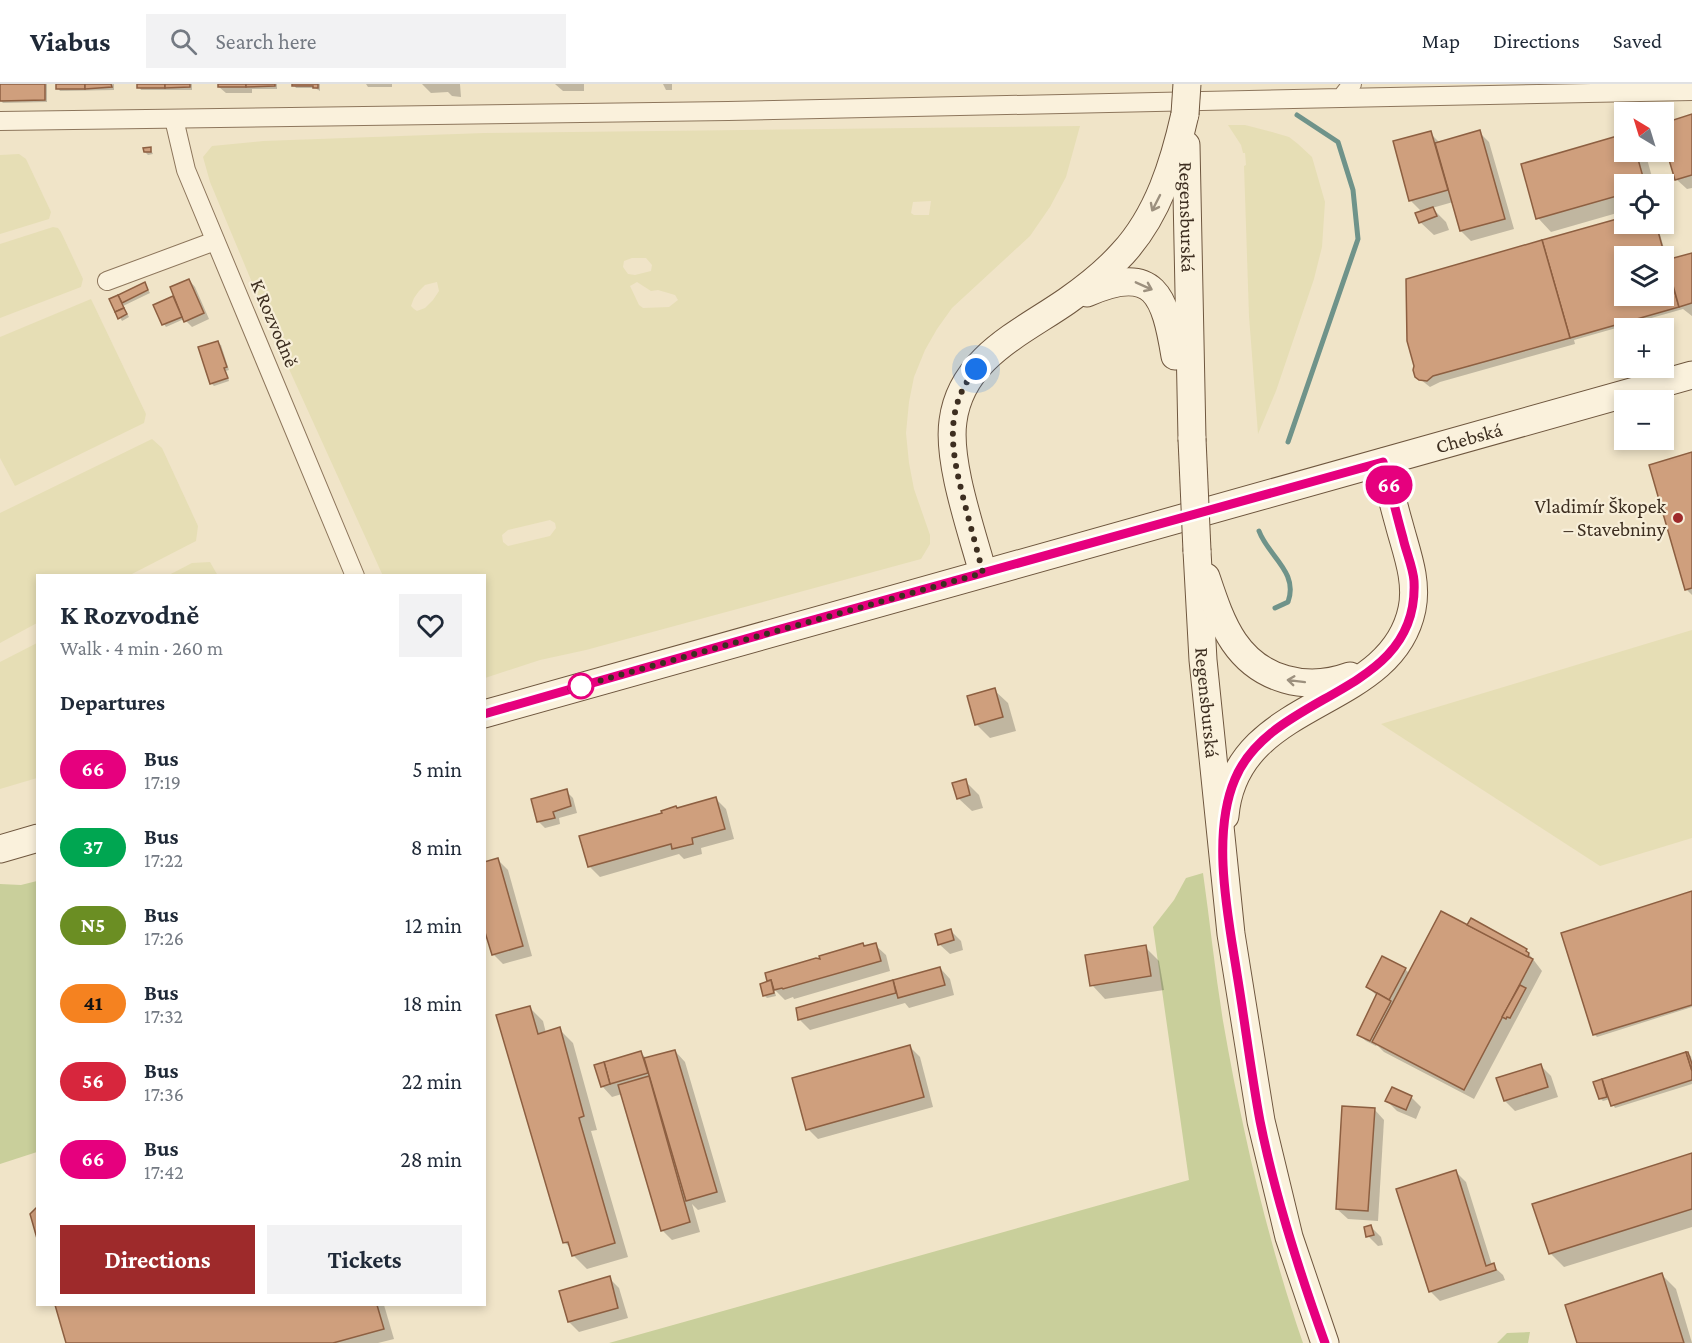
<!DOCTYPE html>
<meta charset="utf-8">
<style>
body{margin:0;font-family:"Crimson Pro",serif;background:#f2f2f3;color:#1f2937;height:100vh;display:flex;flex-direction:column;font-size:22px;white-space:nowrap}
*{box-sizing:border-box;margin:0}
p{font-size:20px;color:#747a83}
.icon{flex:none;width:33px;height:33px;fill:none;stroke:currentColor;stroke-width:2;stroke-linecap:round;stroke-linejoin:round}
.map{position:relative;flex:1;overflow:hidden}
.side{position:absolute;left:36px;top:490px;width:450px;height:732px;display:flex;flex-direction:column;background:#fff;border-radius:0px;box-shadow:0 3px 9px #0003}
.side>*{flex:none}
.badge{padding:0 12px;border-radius:20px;font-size:21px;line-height:39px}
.needle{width:39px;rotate:322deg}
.buttons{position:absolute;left:1614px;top:18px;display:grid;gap:12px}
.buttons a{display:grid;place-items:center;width:60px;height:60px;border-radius:0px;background:#fff;box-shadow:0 3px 9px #0003;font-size:30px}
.you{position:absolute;width:30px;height:30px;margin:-15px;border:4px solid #fff;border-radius:50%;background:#1a73e8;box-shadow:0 0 0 9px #1a73e833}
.map>.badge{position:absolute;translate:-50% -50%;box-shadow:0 0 0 3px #fff}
h2{padding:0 24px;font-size:22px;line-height:54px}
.round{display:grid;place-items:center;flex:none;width:63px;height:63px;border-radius:0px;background:#f2f2f3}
.summary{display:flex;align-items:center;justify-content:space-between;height:102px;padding:0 24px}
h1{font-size:28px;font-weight:700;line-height:45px}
.button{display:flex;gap:12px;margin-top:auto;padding:12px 24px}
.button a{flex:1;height:69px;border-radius:0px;background:#9e2a2b;color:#fff;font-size:24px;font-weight:700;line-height:69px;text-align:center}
.button a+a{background:#f2f2f3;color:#1f2937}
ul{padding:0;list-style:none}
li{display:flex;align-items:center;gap:18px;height:78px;padding:0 24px}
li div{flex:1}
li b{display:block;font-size:22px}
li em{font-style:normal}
li .badge{min-width:66px;font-weight:700;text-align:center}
header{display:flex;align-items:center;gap:36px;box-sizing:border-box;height:84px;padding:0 30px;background:#fff;border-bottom:2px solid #e0e1e3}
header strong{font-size:28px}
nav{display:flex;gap:33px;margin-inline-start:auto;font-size:21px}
.search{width:420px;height:54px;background:#f2f2f3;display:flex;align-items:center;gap:15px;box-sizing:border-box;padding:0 21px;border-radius:0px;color:#747a83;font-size:22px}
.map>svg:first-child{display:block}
.farmland{fill:#e6deb5;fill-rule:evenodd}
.green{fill:#c9cf9b}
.shadow{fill:#0003;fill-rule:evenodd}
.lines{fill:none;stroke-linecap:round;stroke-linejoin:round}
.stream{stroke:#6f938a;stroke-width:5}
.building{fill:#cf9f7d;stroke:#8d5f41;stroke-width:1.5;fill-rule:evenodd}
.street-casing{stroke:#8d765c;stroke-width:20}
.secondary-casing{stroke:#6f573f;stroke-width:29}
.street{stroke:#faf1dc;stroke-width:18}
.secondary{stroke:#faf1dc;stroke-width:27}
.secondary-bridge-casing{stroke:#6f573f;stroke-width:29;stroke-linecap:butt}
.secondary-bridge{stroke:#faf1dc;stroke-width:27}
.oneway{stroke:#9c907e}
.line-casing{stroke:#fff;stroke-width:14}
.line{stroke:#e6007e;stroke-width:9}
.walk{stroke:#3d2e20;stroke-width:6;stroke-dasharray:0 10.8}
.poi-dot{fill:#9e2a2b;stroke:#f7eed8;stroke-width:2}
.stop-dot{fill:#fff;stroke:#e6007e;stroke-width:3}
.labels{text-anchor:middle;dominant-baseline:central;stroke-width:4.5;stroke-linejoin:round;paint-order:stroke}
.street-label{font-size:20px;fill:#3d2e20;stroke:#f7eed8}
.poi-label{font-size:20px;fill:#3d2e20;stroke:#f7eed8;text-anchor:end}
</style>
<header>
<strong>Viabus</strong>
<div class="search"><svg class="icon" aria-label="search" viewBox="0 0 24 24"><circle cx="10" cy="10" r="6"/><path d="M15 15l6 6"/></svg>Search here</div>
<nav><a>Map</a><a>Directions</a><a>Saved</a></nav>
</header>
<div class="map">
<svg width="1692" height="1259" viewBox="0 0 1692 1259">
<rect width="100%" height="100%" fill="#f0e4c8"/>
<g class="farmland">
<polygon points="1228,41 1245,41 1272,48 1289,53 1298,60 1312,73 1325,118 1322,163 1314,195 1276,307 1258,350 1249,232 1244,82 1246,81 1245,69 1243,69 1241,61"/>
<path d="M 1080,42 L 1066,93 L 1050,123 L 1030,152 L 952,224 L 937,245 L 925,266 L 914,293 L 909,318 L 906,349 L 909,379 L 914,405 L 930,451 L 930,460 L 921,475 L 586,566 L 540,576 L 485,594 L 484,492 L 383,492 L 279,263 L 210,98 L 203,73 L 212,62 L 263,57 L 484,49 ZM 931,117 L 929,131 L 914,131 L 911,129 L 913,118 ZM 632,174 L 646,174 L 652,181 L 651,187 L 635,191 L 628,190 L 623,183 L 624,177 ZM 437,198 L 439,207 L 433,216 L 425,224 L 417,227 L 414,225 L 411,222 L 414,214 L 419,207 L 425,201 ZM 637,198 L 651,207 L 658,206 L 675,211 L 678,216 L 669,223 L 643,224 L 639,221 L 630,202 ZM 550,436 L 555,439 L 556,444 L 550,452 L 508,462 L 503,458 L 502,451 L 508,446 Z"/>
<polygon points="0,71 19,70 26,75 51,128 49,135 0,150"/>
<polygon points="53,143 58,144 61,148 83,195 81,203 0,234 0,160"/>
<polygon points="91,215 146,330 144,339 15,402 0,374 0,253"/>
<polygon points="152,355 162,364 198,442 196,457 128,492 38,492 37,539 0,559 0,429"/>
<polygon points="210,478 218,492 167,492 192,479"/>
<polygon points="1692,546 1692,754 1600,782 1381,640"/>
<polygon points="37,559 37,694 0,705 0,578"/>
</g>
<g class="green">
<path d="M 1203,789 C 1210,838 1215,888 1223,937 C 1242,1046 1267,1155 1303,1259 L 609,1259 L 1189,1096 L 1153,843 L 1174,816 L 1186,794 Z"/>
<polygon points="37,797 37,1068 0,1080 0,800 21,801"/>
<polygon points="1530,1248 1528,1259 1497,1259 1507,1249"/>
</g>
<g class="shadow">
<polygon points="0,0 47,0 47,18 3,19 0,16"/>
<polygon points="57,0 114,0 114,6 60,7 58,4"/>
<polygon points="138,0 192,0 192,6 141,6"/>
<polygon points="219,0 277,0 277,5 252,5 252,9 226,9 219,3"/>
<polygon points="293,0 320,0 320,7 315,4 296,4"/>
<polygon points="366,0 392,0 392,3 368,3"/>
<polygon points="422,0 460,0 461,13 452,12 448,8 431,9"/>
<polygon points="555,0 584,0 584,7 563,7"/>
<polygon points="663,0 672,0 672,6 666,6"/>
<polygon points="1692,32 1692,104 1687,105 1676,95 1664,54 1664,41"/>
<polygon points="1479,48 1489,58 1514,145 1471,157 1461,147 1453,118 1432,124 1446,138 1449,146 1434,151 1420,138 1422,128 1411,117 1394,59 1430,49 1440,59"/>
<polygon points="1624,52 1624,68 1645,68 1654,100 1624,100 1624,127 1551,148 1538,134 1523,81"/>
<polygon points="150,64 153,70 148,71 145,68"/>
<path d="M 1624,134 L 1624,140 L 1657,140 L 1668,178 L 1692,171 L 1692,232 L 1683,225 L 1574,256 L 1575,260 L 1440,298 L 1430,303 L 1416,292 L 1407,196 ZM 1624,172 L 1664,172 L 1664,212 L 1624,212 Z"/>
<polygon points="189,196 195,203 209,235 192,243 184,235 166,243 164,240 173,214 178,219"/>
<polygon points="145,200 150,209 123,222 129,233 122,237 111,216"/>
<polygon points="218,259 221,261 229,286 226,287 229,297 214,302 211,299"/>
<polygon points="1692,370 1692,511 1686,505"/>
<polygon points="994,606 1008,619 1016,647 990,654 976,640"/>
<polygon points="965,697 979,711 983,724 972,727 958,714"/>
<polygon points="566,707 573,714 577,729 559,734 560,740 545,744 539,738 533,716"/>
<polygon points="716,715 726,725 734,755 701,764 702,770 684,775 679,770 600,793 590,783 581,753"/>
<polygon points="498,776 508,786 532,872 503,880 493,870"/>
<polygon points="1692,809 1692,923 1597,953 1594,950"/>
<polygon points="1468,843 1526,866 1542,887 1474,1015 1384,968 1377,961 1376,962 1366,957 1359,951 1377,912 1368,903 1405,885 1410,890"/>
<polygon points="951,847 961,857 963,866 950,870 939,860"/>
<polygon points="875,861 886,871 890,887 794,915 793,913 785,916 774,905 776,912 767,914 764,911 770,898 768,896"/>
<polygon points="1145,863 1159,877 1164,906 1105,915 1092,901"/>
<polygon points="940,884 950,895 954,911 909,924 905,919 810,946 800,936 797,925"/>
<polygon points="529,923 543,937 546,949 559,945 573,959 597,1046 591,1047 628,1173 587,1185 573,1171 572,1165 564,1158"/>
<polygon points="910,963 920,973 933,1023 818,1055 808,1045"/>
<polygon points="675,967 685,978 726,1118 698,1126 692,1120 700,1148 672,1156 662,1146 622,1010 612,1013 602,1002 641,969 647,975"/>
<polygon points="1686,969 1691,972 1692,977 1692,1000 1615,1024 1610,1015 1603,1017 1600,1014 1595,999"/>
<polygon points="1541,982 1551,992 1558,1013 1515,1027 1505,1017"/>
<polygon points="1411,1013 1421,1023 1416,1035 1397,1027 1387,1017"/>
<polygon points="1374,1025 1384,1036 1378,1137 1348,1135 1337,1125"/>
<polygon points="1692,1071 1692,1143 1564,1183 1550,1169"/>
<polygon points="1456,1088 1466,1098 1492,1181 1503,1191 1505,1196 1440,1217 1430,1207"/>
<polygon points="1371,1143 1381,1153 1383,1161 1378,1162 1368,1152"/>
<polygon points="1662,1191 1676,1205 1692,1259 1579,1259"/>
<polygon points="609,1194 619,1204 628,1234 579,1248 569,1238"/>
<polygon points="57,1221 384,1221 394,1255 378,1259 67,1259"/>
</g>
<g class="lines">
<g class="stream">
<polyline points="1288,358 1358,155 1353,106 1338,58 1297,31"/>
<path d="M 1259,447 C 1268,472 1299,488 1288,518 L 1275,524"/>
</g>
</g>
<g class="building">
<polygon points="0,0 45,0 45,16 0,17"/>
<rect x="56" y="0" width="29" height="5"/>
<polygon points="85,0 111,0 112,3 85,5"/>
<rect x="137" y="0" width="28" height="4"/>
<polygon points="165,0 190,0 190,3 165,4"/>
<rect x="218" y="0" width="28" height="3"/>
<polygon points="246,0 275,0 275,2 246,3"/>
<polygon points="292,0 318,0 318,4 313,4 313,2 292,2"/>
<polygon points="1692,30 1692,91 1675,96 1664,59 1664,39"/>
<polygon points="1480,46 1505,135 1460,147 1435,59"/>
<polygon points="1431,47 1448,106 1409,117 1393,57"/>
<polygon points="1624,50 1624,68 1636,68 1645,100 1624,100 1624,110 1536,135 1521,80"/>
<polygon points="151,63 151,68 144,68 143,64"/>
<polygon points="1433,123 1437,132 1419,139 1415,129"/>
<path d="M 1624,133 L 1624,140 L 1656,140 L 1679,223 L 1570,254 L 1542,156 ZM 1624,172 L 1664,172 L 1664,212 L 1624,212 Z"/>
<polygon points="1542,156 1570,254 1433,292 1427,297 1419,296 1415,293 1413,286 1414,282 1407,257 1406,195"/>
<polygon points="1692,169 1692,219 1679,223 1666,176"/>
<polygon points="189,195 204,229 184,238 170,203"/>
<polygon points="145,198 148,206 122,219 118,211"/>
<polygon points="118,211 124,224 115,228 109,215"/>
<polygon points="173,212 182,233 162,241 153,221"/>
<polygon points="124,224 127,230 118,235 115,228"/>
<polygon points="218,257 227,283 224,284 228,294 210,300 198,263"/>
<polygon points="1692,368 1692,504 1685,506 1649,381"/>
<polygon points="995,604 1003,633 975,641 967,612"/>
<polygon points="966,695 970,711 957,715 952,699"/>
<polygon points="567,705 571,722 553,728 555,734 537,738 531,715"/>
<polygon points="716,713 725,745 692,754 693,760 672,765 671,760 588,783 579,752 662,729 661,727 676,722 677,724"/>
<polygon points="498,774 523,862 492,871 484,845 484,778"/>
<polygon points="1692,807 1692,921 1593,951 1561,849"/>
<polygon points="1441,827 1533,875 1464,1006 1372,958"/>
<polygon points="1471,834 1527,865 1526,867 1529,869 1528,873 1467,841"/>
<polygon points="951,845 954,856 938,861 935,850"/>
<polygon points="863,859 864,862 876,859 881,877 783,905 782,904 774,906 771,896 767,897 765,889 816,874 820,875 819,872"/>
<polygon points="1146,861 1151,892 1090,902 1085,871"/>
<polygon points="1382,872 1406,884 1389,916 1366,903"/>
<polygon points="940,883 945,901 898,914 893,896"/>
<polygon points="771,896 774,909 763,912 760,900"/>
<polygon points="893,896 896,909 798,936 796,924"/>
<polygon points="1520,901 1526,904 1510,934 1507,933 1506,935 1502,933"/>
<polygon points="1377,909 1391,917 1370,957 1357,951"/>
<polygon points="530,922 538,950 560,943 584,1032 579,1034 615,1159 572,1172 568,1158 563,1159 496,931"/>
<polygon points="910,961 924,1013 806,1046 792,994"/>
<polygon points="675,966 717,1108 686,1117 644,974"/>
<polygon points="641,967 648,989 610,1000 604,978"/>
<polygon points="1686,968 1692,987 1692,996 1611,1022 1602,995"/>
<polygon points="1686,968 1688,968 1692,980 1692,987"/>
<polygon points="604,978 610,1000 601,1003 594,981"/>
<polygon points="1541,980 1548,1003 1504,1017 1496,994"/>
<polygon points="649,992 690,1138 661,1147 618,1001"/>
<polygon points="1602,995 1607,1013 1599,1015 1593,998"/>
<polygon points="1392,1003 1412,1012 1406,1026 1385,1017"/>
<polygon points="1342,1022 1375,1024 1368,1127 1336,1125"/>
<polygon points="1692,1069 1692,1125 1549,1170 1532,1120"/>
<polygon points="1456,1086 1486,1182 1494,1179 1496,1186 1429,1208 1396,1105"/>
<polygon points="38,1122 38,1158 30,1130"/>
<polygon points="1371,1141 1374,1151 1366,1153 1364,1143"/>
<polygon points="1662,1189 1684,1259 1577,1259 1565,1221"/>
<polygon points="610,1192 618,1224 568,1238 559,1207"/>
<polygon points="55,1221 377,1221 384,1245 333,1259 66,1259"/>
</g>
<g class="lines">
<defs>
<g id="street">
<polyline points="1341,14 1692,7"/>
<polyline points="174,35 186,86 355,492"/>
<polyline points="0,37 728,27 1341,14 1352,0"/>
<polyline points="107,197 215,157"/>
</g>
<g id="secondary">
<path id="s1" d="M 1186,61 L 1192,355"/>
<path d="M 1087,209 C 1155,179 1165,212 1175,272"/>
<path id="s2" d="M 1197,467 L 1203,576 L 1231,850 L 1261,1037 L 1289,1153 L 1325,1259"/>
<path d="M 983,489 C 972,448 947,378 953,337 C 961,274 1021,249 1067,217 C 1087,203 1107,187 1123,169 C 1158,131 1174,79 1185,30"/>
<path d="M 1206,493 C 1213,514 1221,539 1234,558 C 1260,596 1306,608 1350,592"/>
<path id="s3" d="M 484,630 L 1692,291"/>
<path d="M 1225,732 C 1235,612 1391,627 1412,525 C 1418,496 1406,467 1399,440 C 1393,419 1388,398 1383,378"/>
<polyline points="0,765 38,754"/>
</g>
</defs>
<use href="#street" class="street-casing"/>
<use href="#secondary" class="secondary-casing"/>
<use href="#street" class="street"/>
<use href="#secondary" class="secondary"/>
<defs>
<g id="secondary-bridge">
<polyline points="1185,30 1187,0"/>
<polyline points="1192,355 1197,467"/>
</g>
</defs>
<use href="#secondary-bridge" class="secondary-bridge-casing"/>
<use href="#secondary-bridge" class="secondary-bridge"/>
</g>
<defs><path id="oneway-shaft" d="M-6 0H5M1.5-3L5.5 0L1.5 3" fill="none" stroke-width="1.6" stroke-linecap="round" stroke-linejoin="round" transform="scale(1.5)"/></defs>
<g class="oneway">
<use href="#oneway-shaft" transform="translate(1156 119) rotate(117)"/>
<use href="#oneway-shaft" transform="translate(1144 202) rotate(24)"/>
<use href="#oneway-shaft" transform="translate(1296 597) rotate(-173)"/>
</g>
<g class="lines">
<defs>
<path id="line" d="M 484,630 L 777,546 L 1383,378 C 1390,403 1396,429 1403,454 C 1406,468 1413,483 1414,497 C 1420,612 1272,606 1235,695 C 1211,751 1228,832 1237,890 C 1245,939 1251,988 1260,1037 C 1275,1112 1299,1187 1325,1259"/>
</defs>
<use href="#line" class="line-casing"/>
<use href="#line" class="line"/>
<path class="walk" d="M 581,602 L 570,605 L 983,489 C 977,466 971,444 965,421 C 953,373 941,328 976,285"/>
</g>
<circle class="poi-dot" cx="1678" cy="434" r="6"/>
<circle class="stop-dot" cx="581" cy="602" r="12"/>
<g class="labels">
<g class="street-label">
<text stroke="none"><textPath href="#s1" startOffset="72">Regensburská</textPath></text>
<text transform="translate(275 239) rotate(67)">K Rozvodně</text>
<text stroke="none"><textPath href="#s3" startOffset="1023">Chebská</textPath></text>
<text stroke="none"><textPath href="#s2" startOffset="152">Regensburská</textPath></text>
</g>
<g class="poi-label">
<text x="1666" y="422">Vladimír Škopek<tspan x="1666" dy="23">– Stavebniny</tspan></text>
</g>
</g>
</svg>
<div class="buttons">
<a><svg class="needle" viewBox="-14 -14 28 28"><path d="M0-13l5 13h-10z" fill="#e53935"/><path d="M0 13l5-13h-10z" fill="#747a83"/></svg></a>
<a><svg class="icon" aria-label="locate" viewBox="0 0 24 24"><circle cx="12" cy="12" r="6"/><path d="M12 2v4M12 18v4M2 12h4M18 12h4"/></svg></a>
<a><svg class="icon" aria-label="layers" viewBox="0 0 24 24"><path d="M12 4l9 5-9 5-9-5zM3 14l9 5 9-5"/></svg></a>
<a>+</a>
<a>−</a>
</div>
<div class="you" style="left:976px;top:285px"></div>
<b class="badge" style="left:1389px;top:401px;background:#e6007e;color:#fff">66</b>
<section class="side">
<div class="summary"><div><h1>K Rozvodně</h1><p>Walk · 4 min · 260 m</p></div><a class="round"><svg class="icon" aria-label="heart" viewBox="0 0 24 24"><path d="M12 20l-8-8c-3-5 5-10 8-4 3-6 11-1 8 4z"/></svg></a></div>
<h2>Departures</h2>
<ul>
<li><span class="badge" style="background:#e6007e;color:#fff">66</span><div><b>Bus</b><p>17:19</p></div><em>5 min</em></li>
<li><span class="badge" style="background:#00a651;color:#fff">37</span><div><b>Bus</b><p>17:22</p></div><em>8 min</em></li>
<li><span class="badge" style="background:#6b8e23;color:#fff">N5</span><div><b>Bus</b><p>17:26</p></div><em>12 min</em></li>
<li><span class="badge" style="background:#f58220;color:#111">41</span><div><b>Bus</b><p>17:32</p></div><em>18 min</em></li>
<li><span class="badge" style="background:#d7263d;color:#fff">56</span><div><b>Bus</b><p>17:36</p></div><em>22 min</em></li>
<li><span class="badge" style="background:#e6007e;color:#fff">66</span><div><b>Bus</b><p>17:42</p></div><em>28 min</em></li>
</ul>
<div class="button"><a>Directions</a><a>Tickets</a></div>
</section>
</div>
